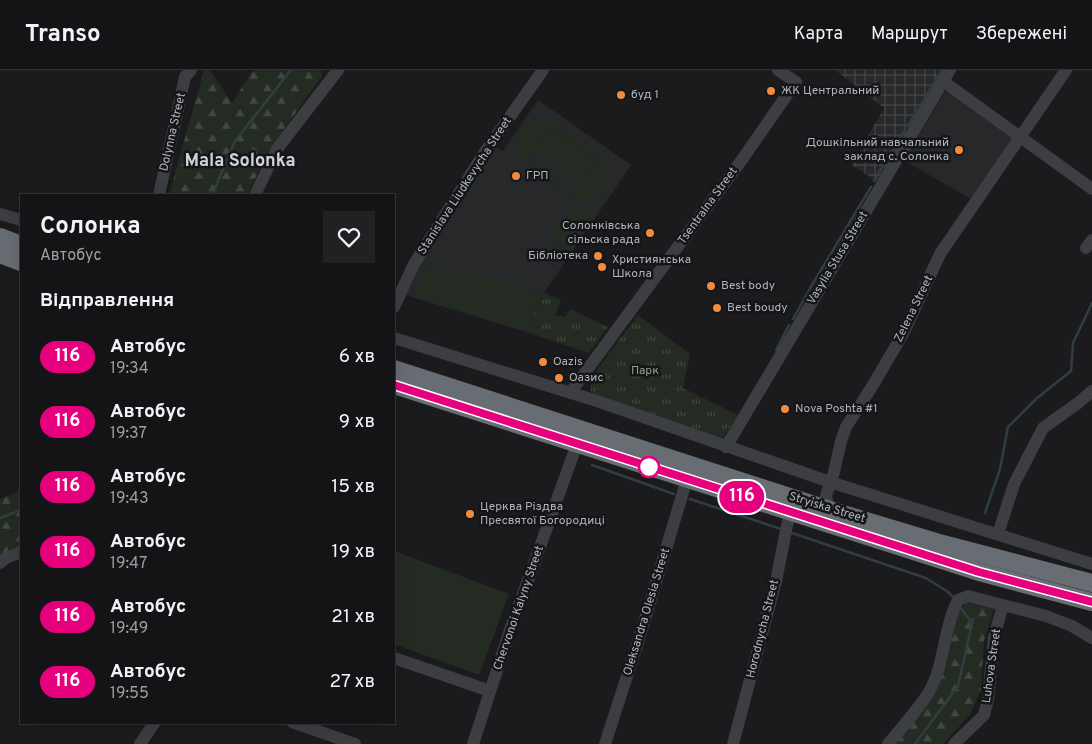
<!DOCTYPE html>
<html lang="uk">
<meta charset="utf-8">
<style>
body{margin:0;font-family:Overpass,sans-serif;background:#212123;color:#f1f3f6;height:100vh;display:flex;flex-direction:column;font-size:19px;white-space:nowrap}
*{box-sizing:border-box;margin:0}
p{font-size:16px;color:#9d9ea1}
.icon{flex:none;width:28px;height:28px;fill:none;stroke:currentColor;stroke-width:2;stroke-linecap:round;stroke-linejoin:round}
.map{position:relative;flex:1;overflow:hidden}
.side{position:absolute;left:20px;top:124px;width:375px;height:530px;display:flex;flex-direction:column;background:#141416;border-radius:0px;box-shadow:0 5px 20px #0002,0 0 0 1px #333335}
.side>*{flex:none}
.badge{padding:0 10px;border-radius:16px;font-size:18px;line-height:32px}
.map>.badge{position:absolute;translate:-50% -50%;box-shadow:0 0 0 2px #fff}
h2{padding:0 20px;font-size:19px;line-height:45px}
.round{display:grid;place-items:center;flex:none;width:52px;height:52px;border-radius:0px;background:#212123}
.summary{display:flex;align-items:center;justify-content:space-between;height:85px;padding:0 20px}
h1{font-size:24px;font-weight:700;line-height:38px}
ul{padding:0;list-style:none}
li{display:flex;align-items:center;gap:15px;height:65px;padding:0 20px}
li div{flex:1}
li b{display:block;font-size:19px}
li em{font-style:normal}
li .badge{min-width:55px;font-weight:700;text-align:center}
header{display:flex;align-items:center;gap:30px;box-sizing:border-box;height:70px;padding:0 25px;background:#141416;border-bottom:1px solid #333335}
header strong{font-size:24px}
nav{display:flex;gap:28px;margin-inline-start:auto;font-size:18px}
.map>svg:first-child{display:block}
.built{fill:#27282a}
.industrial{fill:url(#industrial-grid)}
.grass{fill:#232b23;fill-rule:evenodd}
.forest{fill:url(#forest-firs)}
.park{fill:url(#park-tufts)}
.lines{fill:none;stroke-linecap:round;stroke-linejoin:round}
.stream{stroke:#303e42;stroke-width:2.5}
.minor{stroke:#3c3e42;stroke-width:12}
.highway{stroke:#686d73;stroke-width:18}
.line-casing{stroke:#fff;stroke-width:11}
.line{stroke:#e6007e;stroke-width:8}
.poi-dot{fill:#f08c40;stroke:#161618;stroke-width:2}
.stop-dot{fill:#fff;stroke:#e6007e;stroke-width:2.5}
.labels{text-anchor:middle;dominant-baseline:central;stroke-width:5;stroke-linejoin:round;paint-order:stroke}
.poi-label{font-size:12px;fill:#aeb6bc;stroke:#161618;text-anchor:start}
.street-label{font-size:12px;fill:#aeb6bc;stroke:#161618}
.park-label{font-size:12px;fill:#8ba785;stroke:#161618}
.district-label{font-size:18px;font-weight:bold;fill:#cfd3d8;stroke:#161618}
</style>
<header>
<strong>Transo</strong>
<nav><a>Карта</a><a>Маршрут</a><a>Збережені</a></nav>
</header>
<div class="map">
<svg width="1092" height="674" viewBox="0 0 1092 674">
<defs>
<pattern id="industrial-grid" width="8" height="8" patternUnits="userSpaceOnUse" patternTransform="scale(1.25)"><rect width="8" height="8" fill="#27282a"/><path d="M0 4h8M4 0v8" fill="none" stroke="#444547"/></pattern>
<pattern id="forest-firs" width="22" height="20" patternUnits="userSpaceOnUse" patternTransform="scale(1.25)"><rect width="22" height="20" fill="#232b23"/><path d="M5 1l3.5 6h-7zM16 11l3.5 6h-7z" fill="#404841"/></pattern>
<pattern id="park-tufts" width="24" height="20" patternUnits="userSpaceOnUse" patternTransform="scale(1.25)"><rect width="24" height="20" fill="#232b23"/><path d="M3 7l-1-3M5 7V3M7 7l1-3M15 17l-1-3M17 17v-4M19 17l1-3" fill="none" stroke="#404841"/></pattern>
</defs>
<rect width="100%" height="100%" fill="#1b1b1d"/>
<g class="built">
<polygon points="947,19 1015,69 973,130 903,90"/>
<polygon points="538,30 631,95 544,223 526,262 405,225 421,190 495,76 503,81"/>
</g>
<polygon class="industrial" points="835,0 946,0 878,112 852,95 884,38"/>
<g class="grass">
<path d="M 537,49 L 546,50 L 553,53 L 606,93 C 610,103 611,113 604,122 C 598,129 588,133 579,131 C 567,128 528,97 519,87 C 511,69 518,54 537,49 ZM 550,58 L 598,92 L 576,124 L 528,89 Z"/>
<polygon points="550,59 595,91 579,113 534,81"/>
<polygon points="573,134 590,145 566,181 549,170"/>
<polygon points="425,198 496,208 507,211 541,226 525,260 413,226"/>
<polygon points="394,481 509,524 479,605 394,574"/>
</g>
<g class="forest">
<polygon points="204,0 210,0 232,33 251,3 256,0 321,0 322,6 269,80 247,125 169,125"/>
<polygon points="21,417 21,479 0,489 0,429 17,422"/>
<polygon points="966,533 994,539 984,571 981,619 970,645 943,674 894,674 939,616 957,542"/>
</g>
<g class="park">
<polygon points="544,223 561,230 555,245 565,247 570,239 608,257 589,283 526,262"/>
<polygon points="638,245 690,284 683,318 738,345 723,368 599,327 591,322 592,306"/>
</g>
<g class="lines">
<g class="stream">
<polyline points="908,56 942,0"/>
<polyline points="874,111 905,60"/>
<polyline points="212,125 235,71 291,0"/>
<polyline points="793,249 812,215 871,117"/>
<polyline points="776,280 789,255"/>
<polyline points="592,395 674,424"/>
<polyline points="690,429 781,459"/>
<polyline points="985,443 1000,399 1008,357 1037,328 1071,301 1073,273 1092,233"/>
<polyline points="0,448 21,440"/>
<polyline points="789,462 926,508 948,522 954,528"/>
<polyline points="959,536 972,553"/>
<polyline points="915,674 958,616 973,549"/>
</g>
<g class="minor">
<polyline points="943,11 1092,119"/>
<polyline points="159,125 185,7 191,0"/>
<polyline points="255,125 277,79 338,0"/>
<polyline points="0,144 21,150"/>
<polyline points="1086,178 1092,170"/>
<polyline points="394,237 414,194 485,82 543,0"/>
<polyline points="394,268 597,331 830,412 1092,494"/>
<polyline points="570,323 741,91 796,12 778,0"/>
<polyline points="726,377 950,0"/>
<polyline points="833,441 828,435 826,426 834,402 841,371 846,357 873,315 904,262 940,184 1066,0"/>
<polyline points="998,464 1014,414 1043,358 1078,333 1092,321"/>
<polyline points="0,493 6,488 21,482"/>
<polyline points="394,588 490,621"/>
<polyline points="292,652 355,674"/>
<polyline points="140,674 155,652"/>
<polyline points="473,674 510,560 577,374"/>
<polyline points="605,674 639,569 687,409"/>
<polyline points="733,674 776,511 788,451 791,443"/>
<path d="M 888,674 C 901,658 918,640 929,622 C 945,594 943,559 958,530 L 968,526 L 1046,546 L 1072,556 L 1092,568"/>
<polyline points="954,674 984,645 988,629 994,567 1003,535"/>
</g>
<g class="highway">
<polyline points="0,167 21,175"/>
<polyline points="0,184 21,192"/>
<polyline points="394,299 833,441 943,474 1092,513"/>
<polyline points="394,315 979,502 1092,532"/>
</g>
</g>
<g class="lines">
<defs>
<polyline id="line" points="394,315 979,502 1092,532"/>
</defs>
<use href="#line" class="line-casing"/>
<use href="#line" class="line"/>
</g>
<g class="poi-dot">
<circle cx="771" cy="21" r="5"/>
<circle cx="621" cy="25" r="5"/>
<circle cx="959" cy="80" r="5"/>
<circle cx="516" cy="106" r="5"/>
<circle cx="650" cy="163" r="5"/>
<circle cx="598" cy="186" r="5"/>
<circle cx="602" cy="197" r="5"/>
<circle cx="711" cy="216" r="5"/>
<circle cx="717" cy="238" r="5"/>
<circle cx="543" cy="292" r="5"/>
<circle cx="559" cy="308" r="5"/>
<circle cx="785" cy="339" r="5"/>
<circle cx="470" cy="444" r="5"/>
</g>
<circle class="stop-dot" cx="649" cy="397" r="10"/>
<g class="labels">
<g class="poi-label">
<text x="781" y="21">ЖК Центральний</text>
<text x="631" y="25">буд 1</text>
<text x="949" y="73" text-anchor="end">Дошкільний навчальний<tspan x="949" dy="14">заклад с. Солонка</tspan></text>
<text x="526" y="106">ГРП</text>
<text x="640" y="156" text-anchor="end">Солонківська<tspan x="640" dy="14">сільска рада</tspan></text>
<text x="588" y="186" text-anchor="end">Бібліотека</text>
<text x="612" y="190">Християнська<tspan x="612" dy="14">Школа</tspan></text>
<text x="721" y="216">Best body</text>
<text x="727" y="238">Best boudy</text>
<text x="553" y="292">Oazis</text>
<text x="569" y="308">Оазис</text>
<text x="795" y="339">Nova Poshta #1</text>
<text x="480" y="437">Церква Різдва<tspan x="480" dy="14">Пресвятої Богородиці</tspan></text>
</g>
<g class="street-label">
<text transform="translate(173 62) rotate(-77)">Dolynna Street</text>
<text transform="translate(465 116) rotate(-57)">Stanislava Liudkevycha Street</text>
<text transform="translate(708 136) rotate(-54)">Tsentralna Street</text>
<text transform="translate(838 188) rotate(-59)">Vasylia Stusa Street</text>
<text transform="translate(914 239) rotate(-64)">Zelena Street</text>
<text transform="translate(827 438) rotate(17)">Stryiska Street</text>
<text transform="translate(519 538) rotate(-71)">Chervonoi Kalyny Street</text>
<text transform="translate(647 542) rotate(-73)">Oleksandra Olesia Street</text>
<text transform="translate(763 559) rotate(-76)">Horodnycha Street</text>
<text transform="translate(992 596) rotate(-82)">Luhova Street</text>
</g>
<g class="park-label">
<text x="645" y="301">Парк</text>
</g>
<g class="district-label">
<text x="240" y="91">Mala Solonka</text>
</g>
</g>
</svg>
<b class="badge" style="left:742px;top:427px;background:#e6007e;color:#fff">116</b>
<section class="side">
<div class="summary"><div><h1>Солонка</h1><p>Автобус</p></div><a class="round"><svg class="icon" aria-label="heart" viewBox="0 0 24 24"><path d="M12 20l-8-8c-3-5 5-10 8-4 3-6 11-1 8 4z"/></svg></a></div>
<h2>Відправлення</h2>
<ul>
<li><span class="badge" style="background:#e6007e;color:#fff">116</span><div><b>Автобус</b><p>19:34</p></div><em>6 хв</em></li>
<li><span class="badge" style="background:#e6007e;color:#fff">116</span><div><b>Автобус</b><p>19:37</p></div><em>9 хв</em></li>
<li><span class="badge" style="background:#e6007e;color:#fff">116</span><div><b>Автобус</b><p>19:43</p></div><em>15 хв</em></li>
<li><span class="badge" style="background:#e6007e;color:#fff">116</span><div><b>Автобус</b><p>19:47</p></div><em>19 хв</em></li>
<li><span class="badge" style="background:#e6007e;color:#fff">116</span><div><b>Автобус</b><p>19:49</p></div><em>21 хв</em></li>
<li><span class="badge" style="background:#e6007e;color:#fff">116</span><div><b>Автобус</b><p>19:55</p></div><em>27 хв</em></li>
</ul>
</section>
</div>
